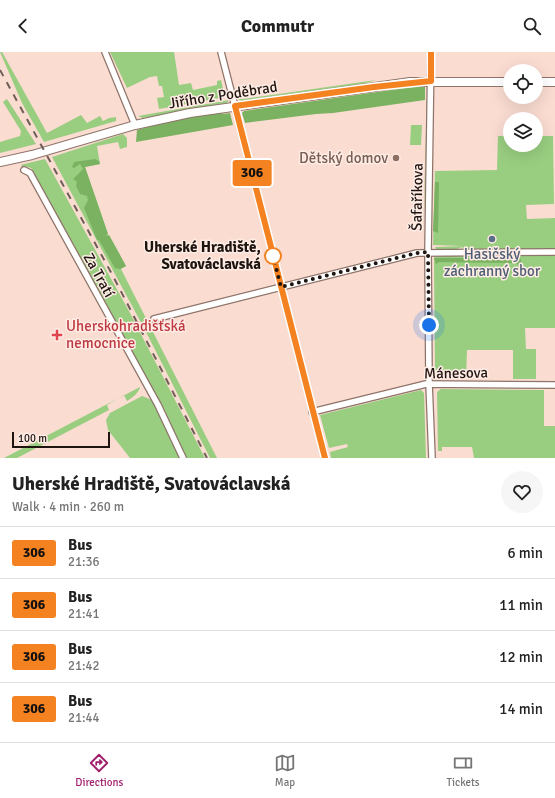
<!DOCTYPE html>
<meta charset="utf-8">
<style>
body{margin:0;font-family:Signika,sans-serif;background:#f6f6f6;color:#222;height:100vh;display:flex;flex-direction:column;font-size:15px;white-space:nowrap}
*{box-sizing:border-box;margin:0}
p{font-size:13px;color:#767676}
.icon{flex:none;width:22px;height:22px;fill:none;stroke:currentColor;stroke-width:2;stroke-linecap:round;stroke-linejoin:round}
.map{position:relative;height:406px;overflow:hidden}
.drawer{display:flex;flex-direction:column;background:#fff;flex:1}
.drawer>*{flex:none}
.badge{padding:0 8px;border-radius:3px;font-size:14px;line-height:26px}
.controls{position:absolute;left:503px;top:12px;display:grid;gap:8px}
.controls a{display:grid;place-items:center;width:40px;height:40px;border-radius:50%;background:#fff;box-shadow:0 4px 16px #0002;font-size:20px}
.scale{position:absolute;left:12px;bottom:10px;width:98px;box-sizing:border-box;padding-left:4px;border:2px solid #1e1410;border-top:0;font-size:11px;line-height:14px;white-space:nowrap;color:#1e1410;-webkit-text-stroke:3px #feece5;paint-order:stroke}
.you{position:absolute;width:20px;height:20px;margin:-10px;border:3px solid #fff;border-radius:50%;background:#1a73e8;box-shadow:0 0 0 6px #1a73e833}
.map>.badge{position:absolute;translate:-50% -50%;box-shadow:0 0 0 2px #fff}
.round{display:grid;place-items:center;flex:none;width:42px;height:42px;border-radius:21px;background:#f6f6f6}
.head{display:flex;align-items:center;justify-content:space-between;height:68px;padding:0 12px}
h1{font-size:19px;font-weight:700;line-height:30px}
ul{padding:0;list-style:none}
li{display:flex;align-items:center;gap:12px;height:52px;padding:0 12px;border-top:1px solid #e0e0e0}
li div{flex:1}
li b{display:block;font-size:15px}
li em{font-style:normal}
li .badge{min-width:44px;font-weight:700;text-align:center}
header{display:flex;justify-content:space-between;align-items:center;height:52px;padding:0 12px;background:#fff;font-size:18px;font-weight:700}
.tab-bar{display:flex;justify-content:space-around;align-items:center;height:56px;border-top:1px solid #e0e0e0;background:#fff;font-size:11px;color:#767676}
.tab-bar a{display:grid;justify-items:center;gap:2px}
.tab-bar .active{color:#a11d6c}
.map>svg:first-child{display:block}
.green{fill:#99ce80}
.forest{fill:#7bb261}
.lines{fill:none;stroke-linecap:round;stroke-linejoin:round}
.street-casing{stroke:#8f746a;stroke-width:8}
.secondary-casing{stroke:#8f746a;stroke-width:10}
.street{stroke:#fff;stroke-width:5.5}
.secondary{stroke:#fff;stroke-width:8}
.rail{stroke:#6f5e57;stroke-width:2;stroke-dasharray:7 7;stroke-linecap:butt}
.line-casing{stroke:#fff;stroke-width:9}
.line{stroke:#f58220;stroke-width:6}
.walk{stroke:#1e1410;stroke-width:4;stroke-dasharray:0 7.2}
.education-dot{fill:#8d6e63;stroke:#feece5;stroke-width:1.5}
.service-dot{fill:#5c6f8a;stroke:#feece5;stroke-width:1.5}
.stop-dot{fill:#fff;stroke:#f58220;stroke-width:2}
.health-dot{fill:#e0444e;stroke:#feece5;stroke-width:1.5}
.labels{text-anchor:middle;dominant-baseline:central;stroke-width:3;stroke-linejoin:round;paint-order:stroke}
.street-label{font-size:15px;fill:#1e1410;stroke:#feece5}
.education-label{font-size:15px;fill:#785e54;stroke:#feece5;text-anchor:end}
.stop-label{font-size:15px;font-weight:bold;fill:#1e1410;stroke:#feece5;text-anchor:end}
.service-label{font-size:15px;fill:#4e5e75;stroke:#feece5}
.health-label{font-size:15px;fill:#be3a42;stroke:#feece5;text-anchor:start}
</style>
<header><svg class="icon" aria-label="back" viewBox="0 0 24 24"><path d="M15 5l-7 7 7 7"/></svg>Commutr<svg class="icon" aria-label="search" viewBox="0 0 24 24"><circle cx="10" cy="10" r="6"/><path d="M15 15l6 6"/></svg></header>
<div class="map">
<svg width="555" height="406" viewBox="0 0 555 406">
<rect width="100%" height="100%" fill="#fadcd1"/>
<g class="green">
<polygon points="0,0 2,0 47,81 81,63 87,71 100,64 103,69 109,66 116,65 116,69 44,90 22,51"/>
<polygon points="110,0 174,0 179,33 191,31 193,38 217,33 217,29 221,28 225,45 159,57 157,46 164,45 162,34 159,34 157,24 150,25 127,36"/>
<polygon points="376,28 363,32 252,48 241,49 237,46 243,47"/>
<polygon points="427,38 428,38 423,192"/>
<polygon points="7,47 36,92 0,101 0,90 20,84 21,79 3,50"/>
<polygon points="229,48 227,51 220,52 143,66 138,64"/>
<polygon points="411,73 422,73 421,93 410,93"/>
<polygon points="123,82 127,86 127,95 120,97 118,90 97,94 100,112 85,115 108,182 106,184 109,183 126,214 121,217 217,406 210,406 145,278 52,105"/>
<polygon points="498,84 510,84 510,93 536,93 536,84 553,84 554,152 526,153 527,167 555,166 555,197 463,197 462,195 457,197 436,197 435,195 463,194 433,193 435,119 497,118"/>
<polygon points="45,107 130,261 205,406 186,406 165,359 31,116 20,113"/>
<polygon points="437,203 555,203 555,276 525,276 526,297 536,297 536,327 513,327 513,298 467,298 466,326 437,325 435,322 434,206"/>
<path d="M 140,335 C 139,341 132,346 127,349 L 124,343 L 107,353 L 109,358 L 17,406 L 4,406 Z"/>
<polygon points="441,337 544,338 544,374 555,374 555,406 474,406 472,395 442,395 442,399 438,399 437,340"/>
<polygon points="421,338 424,341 426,406 331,406 330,400 348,395 347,392 329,396 320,363"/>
<polygon points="142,344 152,348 166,373 180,406 130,406 108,378 106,368 110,361"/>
</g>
<g class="forest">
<polygon points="419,34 425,35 425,48 333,61 316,62 245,71 242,61 244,59"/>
<polygon points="222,60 223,62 230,61 233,73 136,90 137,78 168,69"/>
<polygon points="95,107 99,109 100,112 85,115 108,182 106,184 109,183 126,214 120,217 115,216 99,188 97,188 84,156 88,148 87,144 80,142 76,134 77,130 73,127 83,117 80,112 74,116 72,115 74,110"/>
<polygon points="435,130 439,130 439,132 438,181 433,179"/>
<polygon points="434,206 519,206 521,207 521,214 515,211 439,210 436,212"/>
</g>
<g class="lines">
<defs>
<g id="street">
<polyline points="105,0 135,73"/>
<polyline points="221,0 325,406"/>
<polyline points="431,0 428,200 429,331 432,406"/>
<polyline points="24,118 30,121 158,353 183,406"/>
<polyline points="154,267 417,201 555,200"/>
<polyline points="312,360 426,332 555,333"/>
</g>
<g id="secondary">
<polyline points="536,30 555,30"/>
<polyline points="0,110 32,103 135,73 190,61 410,30 510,30"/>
</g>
</defs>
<use href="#street" class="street-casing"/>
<use href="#secondary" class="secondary-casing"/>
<use href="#street" class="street"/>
<use href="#secondary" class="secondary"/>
<polyline class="rail" points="0,18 113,224 207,406"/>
</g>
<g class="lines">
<defs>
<polyline id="line" points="325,406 235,54 374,35 431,29 431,0"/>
</defs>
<use href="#line" class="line-casing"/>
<use href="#line" class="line"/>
<polyline class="walk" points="273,204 281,235 417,201 428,200 429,273"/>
</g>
<circle class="education-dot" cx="396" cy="106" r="4"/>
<circle class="service-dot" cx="492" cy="187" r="4"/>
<circle class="stop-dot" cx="273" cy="204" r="8"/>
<path class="health-dot" d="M55 277h4v4h4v4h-4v4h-4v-4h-4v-4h4z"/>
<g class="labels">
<g class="street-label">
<text transform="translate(223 43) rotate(-9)">Jiřího z Poděbrad</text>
<text transform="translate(417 145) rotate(-89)">Šafaříkova</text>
<text transform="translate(99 223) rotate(61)">Za Tratí</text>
<text transform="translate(456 321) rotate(-1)">Mánesova</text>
</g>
<g class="education-label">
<text x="388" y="106">Dětský domov</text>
</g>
<g class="stop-label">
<text x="261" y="195">Uherské Hradiště,<tspan x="261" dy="17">Svatováclavská</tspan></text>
</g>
<g class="service-label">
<text x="492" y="202">Hasičský<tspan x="492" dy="17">záchranný sbor</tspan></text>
</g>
<g class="health-label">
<text x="66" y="274">Uherskohradišťská<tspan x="66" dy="17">nemocnice</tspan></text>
</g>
</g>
</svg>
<div class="controls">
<a><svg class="icon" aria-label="locate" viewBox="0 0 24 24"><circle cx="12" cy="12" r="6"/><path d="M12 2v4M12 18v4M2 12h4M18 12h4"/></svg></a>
<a><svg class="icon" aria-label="layers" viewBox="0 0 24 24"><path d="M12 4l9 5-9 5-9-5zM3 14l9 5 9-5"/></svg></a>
</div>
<div class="scale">100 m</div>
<div class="you" style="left:429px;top:273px"></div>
<b class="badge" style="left:252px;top:121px;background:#f58220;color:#111">306</b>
</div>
<section class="drawer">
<div class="head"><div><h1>Uherské Hradiště, Svatováclavská</h1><p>Walk · 4 min · 260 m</p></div><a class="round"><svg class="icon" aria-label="heart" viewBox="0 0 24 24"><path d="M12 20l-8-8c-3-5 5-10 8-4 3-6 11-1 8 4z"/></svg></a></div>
<ul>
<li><span class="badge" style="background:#f58220;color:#111">306</span><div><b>Bus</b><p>21:36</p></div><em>6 min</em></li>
<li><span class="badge" style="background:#f58220;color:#111">306</span><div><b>Bus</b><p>21:41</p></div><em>11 min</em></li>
<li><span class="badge" style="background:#f58220;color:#111">306</span><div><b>Bus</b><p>21:42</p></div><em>12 min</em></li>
<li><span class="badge" style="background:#f58220;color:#111">306</span><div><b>Bus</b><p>21:44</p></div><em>14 min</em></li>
</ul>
</section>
<nav class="tab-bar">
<a class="active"><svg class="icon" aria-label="directions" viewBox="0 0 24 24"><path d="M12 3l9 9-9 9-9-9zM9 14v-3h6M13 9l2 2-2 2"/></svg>Directions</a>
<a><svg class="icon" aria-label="map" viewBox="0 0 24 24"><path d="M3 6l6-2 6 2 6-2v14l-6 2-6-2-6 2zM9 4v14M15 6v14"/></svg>Map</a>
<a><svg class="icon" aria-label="tickets" viewBox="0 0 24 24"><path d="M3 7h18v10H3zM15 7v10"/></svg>Tickets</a>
</nav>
